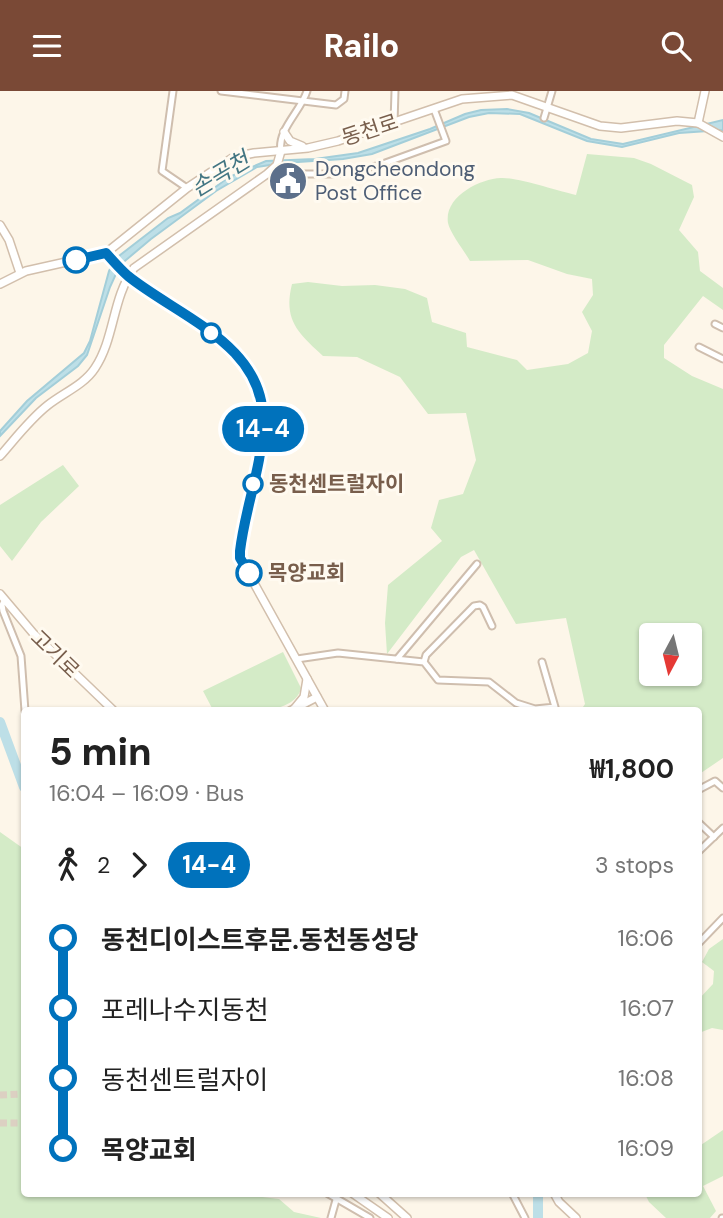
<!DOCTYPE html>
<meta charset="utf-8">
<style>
body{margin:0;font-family:"DM Sans","Noto Sans KR",sans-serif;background:#f6f6f6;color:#222;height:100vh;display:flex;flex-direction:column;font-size:26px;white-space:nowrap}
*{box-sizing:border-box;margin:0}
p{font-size:23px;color:#767676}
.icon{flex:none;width:38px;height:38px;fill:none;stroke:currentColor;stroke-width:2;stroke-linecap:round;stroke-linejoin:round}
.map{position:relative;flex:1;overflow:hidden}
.panel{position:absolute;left:21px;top:616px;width:681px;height:490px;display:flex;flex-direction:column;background:#fff;border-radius:7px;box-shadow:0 2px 5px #0004}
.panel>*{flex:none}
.badge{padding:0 14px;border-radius:23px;font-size:24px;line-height:46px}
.needle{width:46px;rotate:187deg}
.controls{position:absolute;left:639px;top:532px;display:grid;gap:14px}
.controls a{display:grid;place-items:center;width:63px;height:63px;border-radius:7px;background:#fff;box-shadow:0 2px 5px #0004;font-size:35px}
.map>.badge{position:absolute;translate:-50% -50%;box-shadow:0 0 0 4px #fff}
.legs{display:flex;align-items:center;gap:10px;height:77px;padding:0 28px;font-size:23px}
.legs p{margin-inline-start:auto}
.summary{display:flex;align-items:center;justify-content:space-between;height:119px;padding:0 28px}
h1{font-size:38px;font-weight:800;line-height:52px}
ul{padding:0 28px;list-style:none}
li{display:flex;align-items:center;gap:24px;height:70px;font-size:26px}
li i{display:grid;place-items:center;width:10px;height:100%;margin:0 9px;background:currentColor}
li i::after{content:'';width:18px;height:18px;margin:-9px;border:5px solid;border-radius:50%;background:#fff}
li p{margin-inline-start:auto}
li:first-child i{background:linear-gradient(#0000 50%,currentColor 0)}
li:last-child i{background:linear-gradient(currentColor 50%,#0000 0)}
header{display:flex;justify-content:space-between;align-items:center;height:91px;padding:0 28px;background:#7a4936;color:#fff;font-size:32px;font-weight:800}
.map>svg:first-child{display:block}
.green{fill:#d4ebc7;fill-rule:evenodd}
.water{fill:#bddfe7;stroke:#a3ced9;stroke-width:2}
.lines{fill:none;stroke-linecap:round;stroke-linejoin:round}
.river{stroke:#bddfe7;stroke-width:10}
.secondary-tunnel{stroke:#dcd0c2;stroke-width:7;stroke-dasharray:7 3.5;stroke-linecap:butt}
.street-casing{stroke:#cfbeae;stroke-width:9}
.secondary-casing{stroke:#d2bfac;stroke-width:10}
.street{stroke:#fff;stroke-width:5}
.secondary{stroke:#fff;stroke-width:7}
.line-1-casing{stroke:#fff;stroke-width:16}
.line-1{stroke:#0072bc;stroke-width:10}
.stop-1-dot{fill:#fff;stroke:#0072bc;stroke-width:3.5}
.labels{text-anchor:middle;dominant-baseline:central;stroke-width:6;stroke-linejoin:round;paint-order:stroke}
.street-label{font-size:21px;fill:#785e4c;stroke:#fffaf0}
.service-label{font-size:21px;fill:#4e5e75;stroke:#fffaf0;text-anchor:start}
.stop-label{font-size:21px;font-weight:bold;fill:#785e4c;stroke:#fffaf0;text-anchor:start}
.water-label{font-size:23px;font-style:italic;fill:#437683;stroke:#fffaf0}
</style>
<header><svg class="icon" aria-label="menu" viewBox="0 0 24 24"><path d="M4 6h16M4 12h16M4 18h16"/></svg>Railo<svg class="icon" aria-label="search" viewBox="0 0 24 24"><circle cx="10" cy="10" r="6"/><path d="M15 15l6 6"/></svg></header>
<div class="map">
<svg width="723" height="1127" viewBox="0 0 723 1127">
<rect width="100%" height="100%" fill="#fdf6e9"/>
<g class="green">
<path d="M 587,63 L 634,67 L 651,73 L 692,94 L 694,106 L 679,139 L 698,161 L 700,180 L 723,197 L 723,219 L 703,205 L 664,254 L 664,267 L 692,285 L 723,298 L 723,667 L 698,684 L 698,620 L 581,619 L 585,613 L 566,527 L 516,533 L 474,459 L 461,466 L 387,563 L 385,532 L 388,494 L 442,450 L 431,437 L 439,409 L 463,403 L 476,369 L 466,322 L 428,323 L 400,286 L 357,266 L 323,265 C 298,242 283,229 292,193 L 308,191 L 342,195 L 375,194 L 405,198 L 427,207 L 432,231 L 466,242 L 467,256 L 517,269 L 527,279 L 568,273 L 588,262 L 592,240 L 582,221 L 593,204 L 592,188 L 567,183 L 528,169 L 470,170 C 465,161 450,142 448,132 C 444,106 479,88 501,87 C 516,86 558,100 576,104 ZM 690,544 L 690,583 L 651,583 L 651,544 Z"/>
<polygon points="63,374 79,395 41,431 12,470 0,455 0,414"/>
<path d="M 283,561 L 301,597 C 295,626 236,620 213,619 L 203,600 Z"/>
<polygon points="0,741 24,758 24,1102 239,1103 279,1108 294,1121 321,1127 0,1127"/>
<polygon points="723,848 723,939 712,937 699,942 698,909 713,893 714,880 702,871 709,858"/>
<polygon points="723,1039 723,1085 703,1095 716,1120 710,1127 666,1127 649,1111 645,1103 698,1102 698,1056"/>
</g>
<polygon class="water" points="507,18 529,22 591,48 623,53 723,29 723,39 679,42 622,56 587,50 520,23 489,22 469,26 372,63 343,68 283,72 257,76 216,100 151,148 120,174 110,196 87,264 78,275 36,307 0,345 0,340 27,310 84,262 90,250 109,180 115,168 168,127 180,122 229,86 266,70 315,68 358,62 430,38 465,23 481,19"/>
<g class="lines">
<g class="river">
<polyline points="0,631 24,696"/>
<polyline points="538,1127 538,1102"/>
</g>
<g class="secondary-tunnel">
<polyline points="0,1004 24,1003"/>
<polyline points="0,1032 24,1032"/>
</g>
<defs>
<g id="street">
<polyline points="173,0 162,80 187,97"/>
<polyline points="221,0 336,14 344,8 345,0"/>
<polyline points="544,27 552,0"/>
<polyline points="394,32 395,0"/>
<path d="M 281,60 C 277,39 301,20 307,0"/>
<polyline points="267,83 280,88 288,83 335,83 377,75 446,50 434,18"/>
<polyline points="715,233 723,237"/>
<polyline points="699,256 723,268"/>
<polyline points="4,510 2,514 3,520 21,565 25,620"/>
<polyline points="297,568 338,562 424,571 438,589 489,591 516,612 535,618 555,616 542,571"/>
<polyline points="397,568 477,473"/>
<polyline points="424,571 426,564 474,515 480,514 483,516 492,535"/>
<polyline points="698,699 715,690 723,697"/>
<polyline points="698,731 714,746"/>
<polyline points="698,761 723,737"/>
<polyline points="698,853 723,827"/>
<polyline points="327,1102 370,1127"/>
<polyline points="512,1102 525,1127"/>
<polyline points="331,1127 336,1109"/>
<polyline points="722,1127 723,1127"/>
</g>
<g id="secondary">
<polyline points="698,32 705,0"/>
<polyline points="284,41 290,50 302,55"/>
<polyline points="0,134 9,149 20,182"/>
<polyline points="106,162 128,185 192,227 225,253 244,273 257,293 263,316 262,345 245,430 240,467 325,620"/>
<polyline points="0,193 26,180 106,162 187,97 234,66 254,62 308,57 338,50 462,8 512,4 600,35 621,37 677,30 698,32 723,46"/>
<path d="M 0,365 C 15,348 30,328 48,314 C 63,302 84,294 95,277 C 115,247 112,207 134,177 L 267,83 L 277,74 L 281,60"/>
<polyline points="0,503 33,542 114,620"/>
<polyline points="295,617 304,606 307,588"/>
<polyline points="290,620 317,606"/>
<polyline points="352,1102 388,1127"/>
<polyline points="379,1102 407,1127"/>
<polyline points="554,1102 559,1111 576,1127"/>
</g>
</defs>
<use href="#street" class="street-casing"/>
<use href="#secondary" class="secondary-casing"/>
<use href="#street" class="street"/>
<use href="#secondary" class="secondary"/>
</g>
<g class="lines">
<defs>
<path id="line-1" d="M 76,169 L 106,162 C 113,170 120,178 128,185 C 179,226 266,254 263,333 C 262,376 245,417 240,460 L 240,467 L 249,482"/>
</defs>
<use href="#line-1" class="line-1-casing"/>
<use href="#line-1" class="line-1"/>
</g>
<defs>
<symbol id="civic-disc" viewBox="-11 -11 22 22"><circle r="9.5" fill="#5c6f8a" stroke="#fffaf0"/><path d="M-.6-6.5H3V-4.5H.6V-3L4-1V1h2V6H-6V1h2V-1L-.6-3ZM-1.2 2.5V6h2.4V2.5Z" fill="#fff"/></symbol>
</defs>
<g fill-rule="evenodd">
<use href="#civic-disc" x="266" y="68" width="44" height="44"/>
</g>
<g class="stop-1-dot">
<circle cx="76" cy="169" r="12"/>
<circle cx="211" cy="242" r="9"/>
<circle cx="253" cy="393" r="9"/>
<circle cx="249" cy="482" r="12"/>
</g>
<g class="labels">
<g class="street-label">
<text transform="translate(370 39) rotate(-18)">동천로</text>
<text transform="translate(55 563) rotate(44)">고기로</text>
</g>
<g class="service-label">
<text x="315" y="78">Dongcheondong<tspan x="315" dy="24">Post Office</tspan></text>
</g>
<g class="stop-label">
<text x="269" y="393">동천센트럴자이</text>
<text x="268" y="482">목양교회</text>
</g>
<g class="water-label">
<text transform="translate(220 83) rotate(-31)">손곡천</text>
</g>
</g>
</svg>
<div class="controls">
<a><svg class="needle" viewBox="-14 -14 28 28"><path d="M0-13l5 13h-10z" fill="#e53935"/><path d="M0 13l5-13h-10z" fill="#767676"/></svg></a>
</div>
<b class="badge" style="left:263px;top:338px;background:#0072bc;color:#fff">14-4</b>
<section class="panel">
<div class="summary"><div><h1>5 min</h1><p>16:04 – 16:09 · Bus</p></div><b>₩1,800</b></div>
<div class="legs"><svg class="icon" aria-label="walk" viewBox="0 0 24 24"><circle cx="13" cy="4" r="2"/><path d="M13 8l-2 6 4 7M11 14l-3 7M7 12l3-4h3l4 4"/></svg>2<svg class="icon" aria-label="forward" viewBox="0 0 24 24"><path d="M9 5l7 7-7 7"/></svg><b class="badge" style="background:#0072bc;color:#fff">14-4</b><p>3 stops</p></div>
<ul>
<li><i style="color:#0072bc"></i><b>동천디이스트후문.동천동성당</b><p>16:06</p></li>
<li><i style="color:#0072bc"></i><span>포레나수지동천</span><p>16:07</p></li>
<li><i style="color:#0072bc"></i><span>동천센트럴자이</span><p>16:08</p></li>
<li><i style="color:#0072bc"></i><b>목양교회</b><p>16:09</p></li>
</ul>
</section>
</div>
